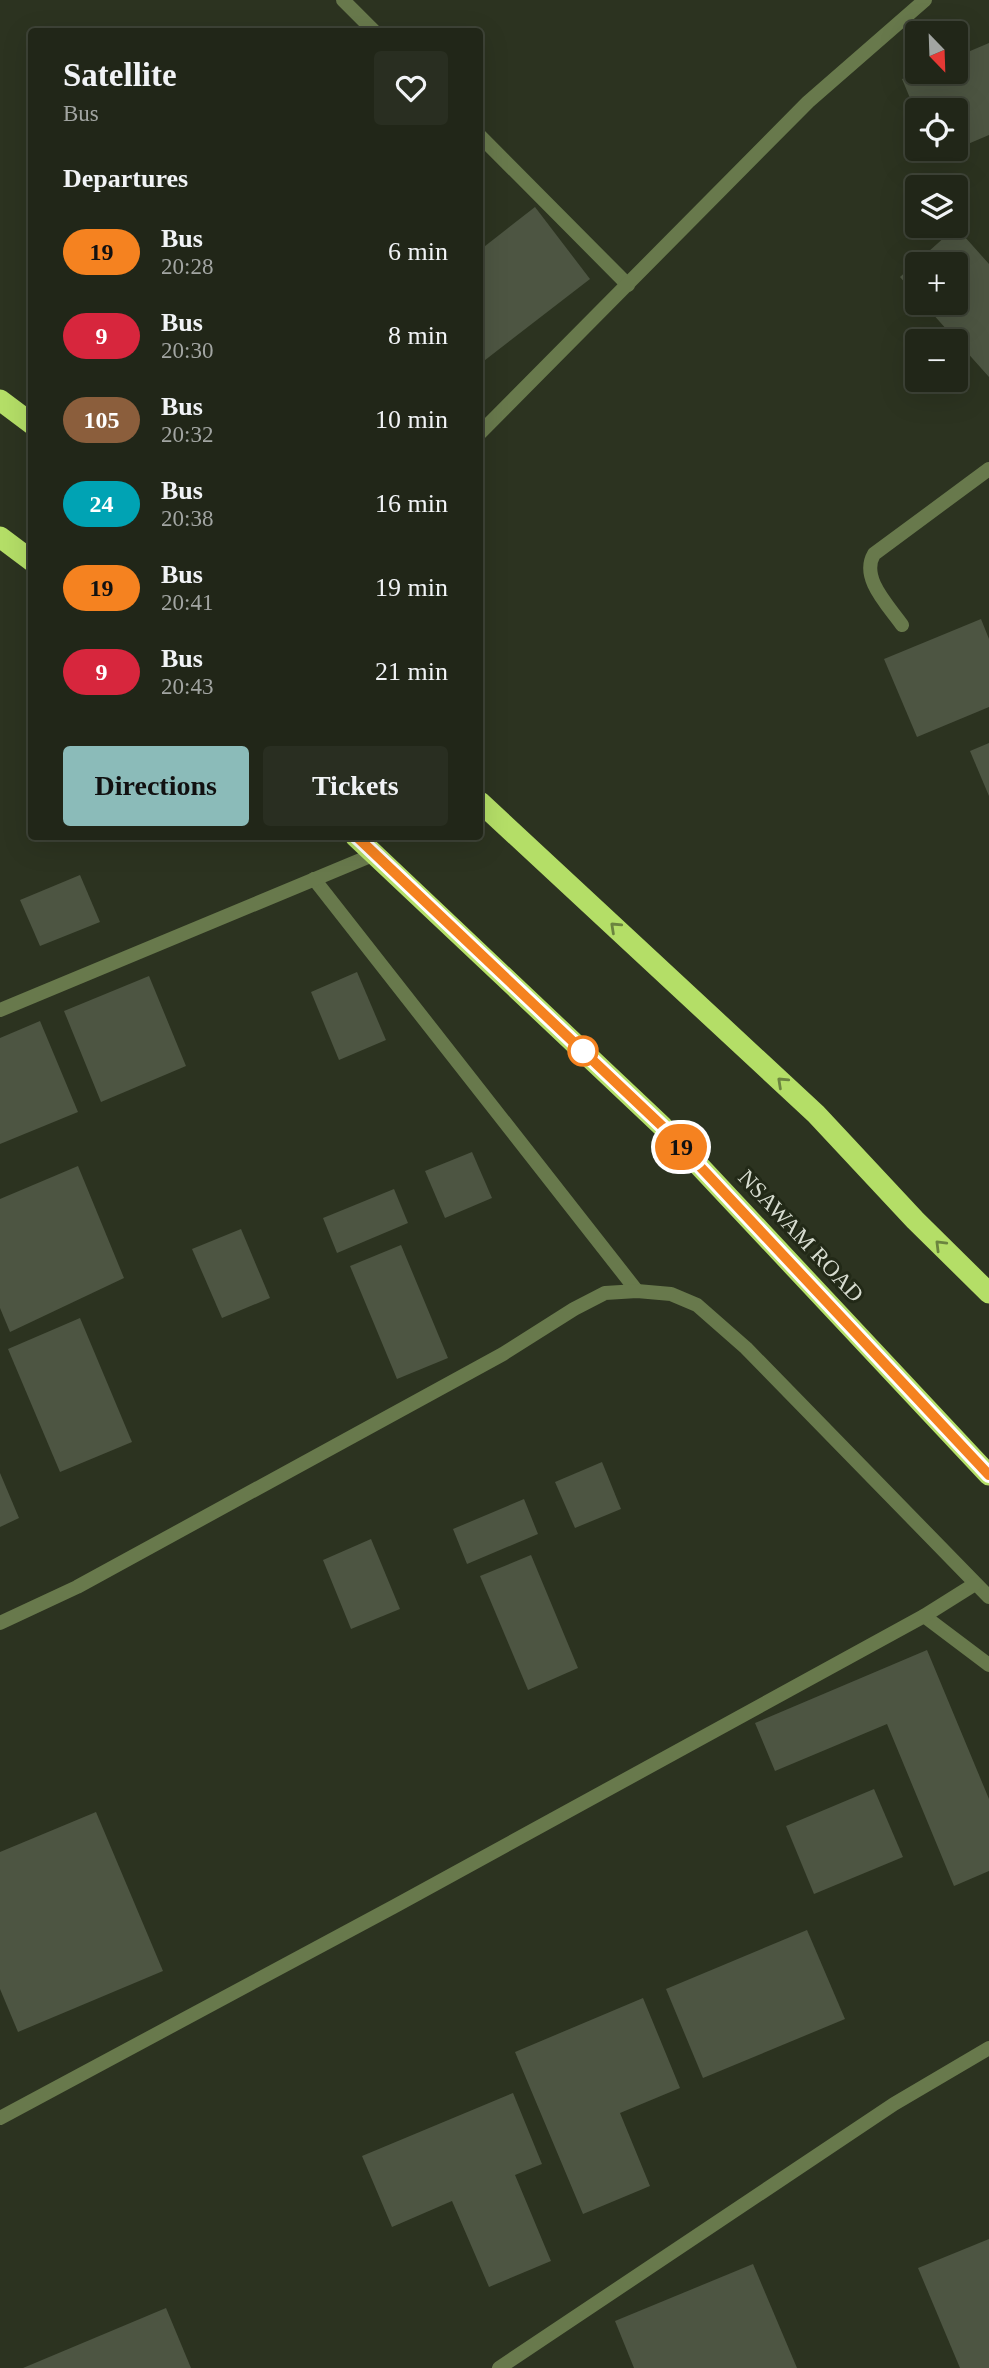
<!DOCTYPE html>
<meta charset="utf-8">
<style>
body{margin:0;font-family:Georgia,serif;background:#292e21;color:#f1f3f6;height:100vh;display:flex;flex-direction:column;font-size:26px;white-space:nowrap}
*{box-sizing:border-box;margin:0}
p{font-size:23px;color:#a2a5a2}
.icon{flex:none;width:38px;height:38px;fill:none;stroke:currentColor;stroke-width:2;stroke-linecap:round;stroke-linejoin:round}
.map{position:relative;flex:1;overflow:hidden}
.drawer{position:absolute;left:28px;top:28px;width:455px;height:812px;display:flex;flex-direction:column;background:#212618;border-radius:7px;box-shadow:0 7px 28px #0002,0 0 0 2px #3e4337}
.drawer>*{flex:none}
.badge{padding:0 14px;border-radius:23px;font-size:24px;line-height:46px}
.needle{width:46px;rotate:157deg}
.tools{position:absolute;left:905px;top:21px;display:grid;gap:14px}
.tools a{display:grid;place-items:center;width:63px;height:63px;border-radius:7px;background:#212618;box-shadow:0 7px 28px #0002,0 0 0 2px #3e4337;font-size:35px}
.map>.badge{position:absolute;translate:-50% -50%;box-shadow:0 0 0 4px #fff}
h2{padding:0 35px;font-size:26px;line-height:63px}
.round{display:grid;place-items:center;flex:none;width:74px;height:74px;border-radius:7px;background:#292e21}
.head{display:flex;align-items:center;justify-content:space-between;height:119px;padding:0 35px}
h1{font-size:33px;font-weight:800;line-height:52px}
.action{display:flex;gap:14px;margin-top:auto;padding:14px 35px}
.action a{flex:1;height:80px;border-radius:7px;background:#8bbbb9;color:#111;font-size:28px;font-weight:800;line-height:80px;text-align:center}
.action a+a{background:#292e21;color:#f1f3f6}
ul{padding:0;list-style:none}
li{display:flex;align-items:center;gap:21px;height:84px;padding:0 35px}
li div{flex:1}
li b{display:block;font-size:26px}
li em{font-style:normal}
li .badge{min-width:77px;font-weight:700;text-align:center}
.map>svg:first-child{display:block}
.building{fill:#4d5542}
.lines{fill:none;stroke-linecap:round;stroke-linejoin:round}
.street{stroke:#68794c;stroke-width:14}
.highway{stroke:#b4de67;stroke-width:21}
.oneway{stroke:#6b843f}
.line-casing{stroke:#fff;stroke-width:16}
.line{stroke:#f58220;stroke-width:10}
.stop-dot{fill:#fff;stroke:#f58220;stroke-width:3.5}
.labels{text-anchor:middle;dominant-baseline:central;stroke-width:6;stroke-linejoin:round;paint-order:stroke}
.street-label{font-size:23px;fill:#d7dcd0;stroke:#222917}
</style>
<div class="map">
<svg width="989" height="2368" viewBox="0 0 989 2368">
<rect width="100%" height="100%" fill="#2c3320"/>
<g class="building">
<polygon points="989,43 989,135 935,158 931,149 956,149 956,110 915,110 902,79 921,72 956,72 956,57"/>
<polygon points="535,207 590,279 480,364 480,250"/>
<polygon points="956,227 989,264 989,377 923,303 956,303 956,264 917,264 917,296 900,277"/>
<polygon points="981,619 989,639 989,707 917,737 884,659"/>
<polygon points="989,743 989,796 970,751"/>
<polygon points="80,875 100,922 40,946 20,900"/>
<polygon points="357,972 386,1040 339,1060 311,992"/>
<polygon points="149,976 186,1066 101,1102 64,1011"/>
<polygon points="40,1021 78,1112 0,1144 0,1038"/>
<polygon points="472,1152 492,1198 445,1218 425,1171"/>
<polygon points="78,1166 124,1278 10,1332 0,1308 0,1199"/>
<polygon points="394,1189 408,1223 337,1253 323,1218"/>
<polygon points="241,1229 270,1298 222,1318 192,1249"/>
<polygon points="401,1245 448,1358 397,1379 350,1266"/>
<polygon points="80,1318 132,1442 60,1472 8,1349"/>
<polygon points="602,1462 621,1509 575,1528 555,1482"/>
<polygon points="0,1473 19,1518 0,1527"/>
<polygon points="524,1499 538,1534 467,1564 453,1529"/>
<polygon points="371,1539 400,1609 351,1629 323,1560"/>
<polygon points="531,1555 578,1668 528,1690 480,1576"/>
<polygon points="927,1650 989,1799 989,1871 954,1886 887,1724 775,1771 755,1723"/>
<polygon points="874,1789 903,1857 814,1894 786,1826"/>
<polygon points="96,1812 163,1971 18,2032 0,1989 0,1852"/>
<polygon points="807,1930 845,2019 703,2078 666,1989"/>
<polygon points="643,1998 680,2088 620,2113 650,2186 583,2214 515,2052"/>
<polygon points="513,2093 542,2164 515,2175 551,2261 489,2287 452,2201 392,2227 362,2156"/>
<polygon points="989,2239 989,2368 960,2368 918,2268"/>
<polygon points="753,2264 797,2368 634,2368 615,2321"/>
<polygon points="166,2308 191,2368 23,2368"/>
</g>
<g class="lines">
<g class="street">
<polyline points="343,0 375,32"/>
<polyline points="480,136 628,285"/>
<polyline points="480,433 808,102 925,0"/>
<path d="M 902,625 C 888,605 860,578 874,554 L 989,469"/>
<polyline points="314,879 637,1291"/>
<polyline points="0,1010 375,854"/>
<polyline points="924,1616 989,1665"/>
<polyline points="0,1623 77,1587 503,1354 574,1309 605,1293 637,1291 671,1294 697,1305 746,1348 989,1597"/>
<polyline points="0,2118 395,1906 924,1616 975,1584"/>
<polyline points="499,2368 894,2104 989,2048"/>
</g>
<g class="highway">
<polyline points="0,400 32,424"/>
<polyline points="0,537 32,561"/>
<polyline points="480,802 816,1114 915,1220 989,1293"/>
<polyline points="355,836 662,1126 989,1475"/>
</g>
</g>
<defs><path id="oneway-chevron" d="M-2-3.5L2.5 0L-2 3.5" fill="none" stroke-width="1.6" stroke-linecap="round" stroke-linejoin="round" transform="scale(1.75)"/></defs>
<g class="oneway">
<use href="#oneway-chevron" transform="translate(615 927) rotate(-137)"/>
<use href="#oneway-chevron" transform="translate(782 1082) rotate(-137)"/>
<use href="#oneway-chevron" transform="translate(940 1245) rotate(-135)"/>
</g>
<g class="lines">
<defs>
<polyline id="line" points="356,836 662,1126 989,1475"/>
</defs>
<use href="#line" class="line-casing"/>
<use href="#line" class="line"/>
</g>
<circle class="stop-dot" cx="583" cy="1051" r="14"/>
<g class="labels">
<g class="street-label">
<text transform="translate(801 1236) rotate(47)">NSAWAM ROAD</text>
</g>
</g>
</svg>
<div class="tools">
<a><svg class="needle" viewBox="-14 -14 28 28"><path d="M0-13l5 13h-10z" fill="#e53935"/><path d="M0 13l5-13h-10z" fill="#a2a5a2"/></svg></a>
<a><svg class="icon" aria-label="locate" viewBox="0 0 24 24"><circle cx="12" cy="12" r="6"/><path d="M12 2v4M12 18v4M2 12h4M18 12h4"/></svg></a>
<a><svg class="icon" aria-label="layers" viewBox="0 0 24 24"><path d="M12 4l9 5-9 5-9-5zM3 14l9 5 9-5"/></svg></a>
<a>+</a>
<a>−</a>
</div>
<b class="badge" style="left:681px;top:1147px;background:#f58220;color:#111">19</b>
<section class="drawer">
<div class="head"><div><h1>Satellite</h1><p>Bus</p></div><a class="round"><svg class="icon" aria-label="heart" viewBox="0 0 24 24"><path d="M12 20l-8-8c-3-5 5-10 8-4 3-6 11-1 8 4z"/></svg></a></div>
<h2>Departures</h2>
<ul>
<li><span class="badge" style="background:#f58220;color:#111">19</span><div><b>Bus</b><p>20:28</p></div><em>6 min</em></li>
<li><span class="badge" style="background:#d7263d;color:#fff">9</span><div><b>Bus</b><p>20:30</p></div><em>8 min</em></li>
<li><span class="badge" style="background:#8b5e3c;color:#fff">105</span><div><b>Bus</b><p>20:32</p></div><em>10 min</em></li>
<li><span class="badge" style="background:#00a3b4;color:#fff">24</span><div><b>Bus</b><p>20:38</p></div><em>16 min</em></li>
<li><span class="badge" style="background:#f58220;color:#111">19</span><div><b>Bus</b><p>20:41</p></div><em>19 min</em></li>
<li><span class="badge" style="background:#d7263d;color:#fff">9</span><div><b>Bus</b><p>20:43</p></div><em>21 min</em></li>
</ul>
<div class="action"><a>Directions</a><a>Tickets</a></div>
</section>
</div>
